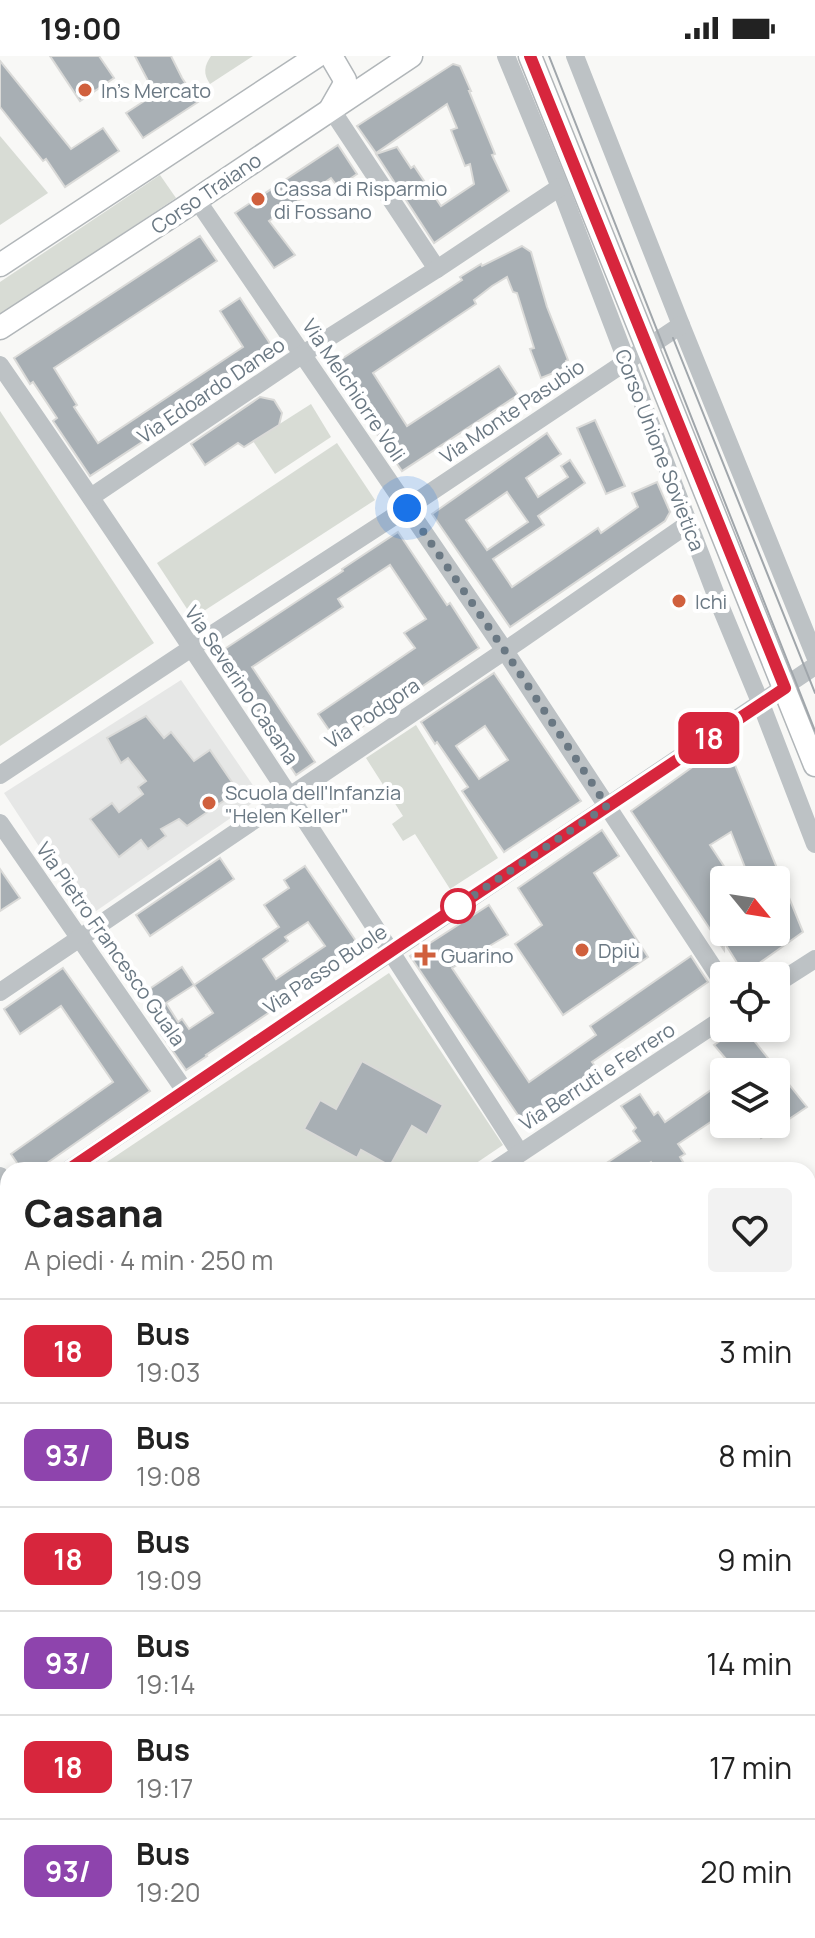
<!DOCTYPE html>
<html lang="it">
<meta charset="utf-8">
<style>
body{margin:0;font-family:Manrope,sans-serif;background:#f2f2f2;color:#222;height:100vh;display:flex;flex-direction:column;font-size:30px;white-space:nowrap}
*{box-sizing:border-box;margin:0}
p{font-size:26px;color:#767676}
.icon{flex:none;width:44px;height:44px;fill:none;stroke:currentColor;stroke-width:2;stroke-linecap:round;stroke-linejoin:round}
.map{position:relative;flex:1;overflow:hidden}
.details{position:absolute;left:0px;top:1106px;width:816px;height:776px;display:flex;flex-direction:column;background:#fff;border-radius:24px 24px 0 0;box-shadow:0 4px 12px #0003}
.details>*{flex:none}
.badge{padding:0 16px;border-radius:12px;font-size:28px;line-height:52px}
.needle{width:52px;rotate:120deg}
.tools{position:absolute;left:710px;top:810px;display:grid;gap:16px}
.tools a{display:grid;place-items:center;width:80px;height:80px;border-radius:8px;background:#fff;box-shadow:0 4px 12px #0003;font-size:40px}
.you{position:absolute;width:40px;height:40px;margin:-20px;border:6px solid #fff;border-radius:50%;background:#1a73e8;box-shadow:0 0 0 12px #1a73e833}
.map>.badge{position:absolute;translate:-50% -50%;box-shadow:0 0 0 4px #fff}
.round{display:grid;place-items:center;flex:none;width:84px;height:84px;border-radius:8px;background:#f2f2f2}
.head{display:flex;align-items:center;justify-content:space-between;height:136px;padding:0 24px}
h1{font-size:38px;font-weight:800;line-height:60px}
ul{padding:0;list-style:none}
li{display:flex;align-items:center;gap:24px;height:104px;padding:0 24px;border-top:2px solid #e0e0e0}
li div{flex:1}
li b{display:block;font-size:30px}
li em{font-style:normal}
li .badge{min-width:88px;font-weight:700;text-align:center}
.status{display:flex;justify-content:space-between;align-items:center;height:56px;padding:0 40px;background:#fff;direction:ltr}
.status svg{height:22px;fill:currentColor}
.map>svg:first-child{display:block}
.built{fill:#e6e7e6}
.green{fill:#d8dcd5}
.water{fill:#b9c3c7}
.building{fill:#a8afb4;stroke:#dadad8;stroke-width:2;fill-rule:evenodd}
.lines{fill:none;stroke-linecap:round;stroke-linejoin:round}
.major-casing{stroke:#b1b6b9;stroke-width:25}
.minor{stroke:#bdc2c5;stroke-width:18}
.major{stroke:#fff;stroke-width:22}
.tram{stroke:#a0a6ab;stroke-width:2}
.line-casing{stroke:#fff;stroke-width:18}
.line{stroke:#d7263d;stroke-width:12}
.walk{stroke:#6a7883;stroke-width:8;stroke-dasharray:0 14.4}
.poi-dot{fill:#d0603d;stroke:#fff;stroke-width:3}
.stop-dot{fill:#fff;stroke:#d7263d;stroke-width:4}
.labels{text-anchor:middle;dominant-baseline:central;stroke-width:8;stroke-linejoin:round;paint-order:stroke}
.poi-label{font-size:20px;fill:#6a7883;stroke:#fff;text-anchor:start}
.street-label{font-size:20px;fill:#6a7883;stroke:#fff}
</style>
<div class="status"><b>19:00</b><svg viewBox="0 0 49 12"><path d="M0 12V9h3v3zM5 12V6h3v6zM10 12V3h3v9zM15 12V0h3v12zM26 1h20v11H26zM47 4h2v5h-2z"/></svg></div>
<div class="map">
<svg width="815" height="1882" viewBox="0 0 815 1882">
<rect width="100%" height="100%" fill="#f8f8f6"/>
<polygon class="built" points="181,624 261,741 86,862 4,737"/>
<g class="green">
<path d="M 211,0 L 253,0 L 210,28 C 203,18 204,10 211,0 Z"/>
<polygon points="0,80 48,137 0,169"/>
<polygon points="160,119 176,142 0,259 0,226"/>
<polygon points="311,348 331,381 275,418 253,385"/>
<polygon points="0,355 154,587 0,690"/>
<polygon points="337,387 375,444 193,562 157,507"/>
<polygon points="416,669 498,802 450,833 415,778 403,785 392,768 403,760 366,702"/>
<polygon points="389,917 503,1089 466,1114 95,1114"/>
<polygon points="808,1316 815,1327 815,1728 808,1733"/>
<polygon points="8,1571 8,1660 0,1649 0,1577"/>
<polygon points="160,1874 608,1874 596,1882 166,1882"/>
</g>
<polygon class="water" points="407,1874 472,1874 478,1882 413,1882"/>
<g class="building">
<polygon points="50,0 99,0 114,22 80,45"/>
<polygon points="135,0 171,0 182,22 198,46 143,82 126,57 155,38"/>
<polygon points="0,5 71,93 103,72 119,95 65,131 46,103 43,105 0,51"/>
<polygon points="453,8 460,10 471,35 469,35 495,98 492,99 509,135 434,187 376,98 397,91 411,112 414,110 441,150 474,128 470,108 465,110 451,74 457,72 447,48 376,97 357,70"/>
<polygon points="338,89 357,118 338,131 331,122 269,165 295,199 274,212 235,157"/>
<polygon points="200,180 217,205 54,312 77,349 74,351 98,387 243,291 220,255 240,242 277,298 90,420 53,365 57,362 33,326 30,328 14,302"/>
<polygon points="522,190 531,196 547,251 568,304 566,305 568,311 541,322 530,293 534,292 517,237 513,236 507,221 492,230 474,244 476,248 373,317 407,370 499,310 518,339 402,415 331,310 462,224 460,221 481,208 482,210"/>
<polygon points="260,341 274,344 282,357 279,369 244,391 238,387 205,409 191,388"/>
<polygon points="595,364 625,430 606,438 577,372"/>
<path d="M 547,377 L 561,398 L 526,422 L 538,441 L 568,421 L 561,410 L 570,404 L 585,427 L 538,460 L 544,469 L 493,503 L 512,531 L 598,472 L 601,477 L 638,451 L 632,437 L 657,426 L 670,456 L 665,465 L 510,571 L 432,458 ZM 507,436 L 528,466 L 487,494 L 466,464 Z"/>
<polygon points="398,476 447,549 450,547 479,592 338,687 318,658 415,592 404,577 426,563 390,509 338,543 343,551 252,611 315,706 296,719 233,624 231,625 214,600 343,515 342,513"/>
<path d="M 494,617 L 581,745 L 504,796 L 462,735 L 468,731 L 437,686 L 435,688 L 421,666 ZM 485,670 L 508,704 L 479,723 L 456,690 Z"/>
<polygon points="146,660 164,682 171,676 194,705 210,694 238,735 187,770 179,763 161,773 166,780 148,793 141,784 119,801 90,763 112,747 119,756 143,738 138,731 146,725 128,702 121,707 107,682"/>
<path d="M 726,687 L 803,876 L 744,918 L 724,886 L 724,894 L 631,755 ZM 731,776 L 750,824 L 776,824 L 776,876 L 724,876 L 724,824 L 733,824 L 710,789 Z"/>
<polygon points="602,774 619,800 594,817 648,901 563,959 515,888 542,869 518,832"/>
<polygon points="220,802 234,823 150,880 136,859"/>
<path d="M 305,810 L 362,894 L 206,999 L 207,1000 L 186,1014 L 161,978 L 167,974 L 142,938 L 182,911 L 194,929 L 279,871 L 264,849 L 289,832 L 284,824 ZM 308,866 L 325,890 L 276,923 L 263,903 L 288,885 L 285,881 ZM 194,929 L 213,957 L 189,973 L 182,963 L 178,966 L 166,947 Z"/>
<polygon points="0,813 20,842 0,855"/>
<polygon points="489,849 508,879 452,912 529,1026 596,979 590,970 691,900 708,926 592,1006 601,1018 524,1068 410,900"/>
<polygon points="63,912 150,1035 37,1114 22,1114 11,1098 113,1026 61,950 20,978 4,953"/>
<polygon points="739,972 744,972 807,1051 761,1082 752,1068 776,1068 776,1016 737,1016 714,989"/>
<polygon points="362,1005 443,1049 427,1079 412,1070 390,1110 361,1094 357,1102 304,1073 320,1044 336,1053"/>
<polygon points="724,1025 724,1057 678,1088 685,1098 680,1101 688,1114 656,1114 651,1106 638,1114 596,1114 640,1085 633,1075 636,1072 621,1050 640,1038 654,1059 658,1056 665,1066"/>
</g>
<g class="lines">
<defs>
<g id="major">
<polyline points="530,0 815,709"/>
<polyline points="331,52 343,31 345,24 331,0"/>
<polyline points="0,209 317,0"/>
<polyline points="0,272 187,150 411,0"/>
</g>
</defs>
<use href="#major" class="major-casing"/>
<g class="minor">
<polyline points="506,0 560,131 719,547 763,653 815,788"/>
<polyline points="575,0 681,269 815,600"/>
<polyline points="331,53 437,213"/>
<polyline points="197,144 505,595 724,928"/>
<path d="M 0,309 C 179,568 351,832 520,1097"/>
<polyline points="91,441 303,298 437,213 560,131"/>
<polyline points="0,719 205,583 407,452 681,269"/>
<polyline points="0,767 185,1035"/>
<polyline points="776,928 815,903"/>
<polyline points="0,936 519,585 688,468"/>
<polyline points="68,1114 815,610"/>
<polyline points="495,1114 724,962"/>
<polyline points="0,1120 8,1132"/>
<polyline points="0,1160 8,1155"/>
<polyline points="0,1335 8,1347"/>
<polyline points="0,1407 8,1402"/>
<polyline points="0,1559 8,1553"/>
<polyline points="0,1744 8,1755"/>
<polyline points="808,1759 815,1754"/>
<polyline points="93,1874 99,1882"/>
<polyline points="749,1874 754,1882"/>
<polyline points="635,1882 646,1874"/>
</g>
<use href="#major" class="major"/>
<g class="tram">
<polyline points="549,0 815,675"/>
<polyline points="673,282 815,637"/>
</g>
</g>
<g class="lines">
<defs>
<polyline id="line" points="68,1114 403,887 785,632 530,0"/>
</defs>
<use href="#line" class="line-casing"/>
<use href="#line" class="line"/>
<polyline class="walk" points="407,452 505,595 607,750 458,850"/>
</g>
<g class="poi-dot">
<circle cx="85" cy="34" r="8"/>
<circle cx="258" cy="143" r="8"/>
<circle cx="679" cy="545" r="8"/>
<circle cx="209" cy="747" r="8"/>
<circle cx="582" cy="894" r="8"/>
<path d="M421 887h8v8h8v8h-8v8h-8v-8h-8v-8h8z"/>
</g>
<circle class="stop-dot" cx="458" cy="850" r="16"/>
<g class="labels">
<g class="poi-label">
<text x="101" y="34">In's Mercato</text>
<text x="274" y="132">Cassa di Risparmio<tspan x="274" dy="23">di Fossano</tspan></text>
<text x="695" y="545">Ichi</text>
<text x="225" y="736">Scuola dell'Infanzia<tspan x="225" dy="23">"Helen Keller"</tspan></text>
<text x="598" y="894">Dpiù</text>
<text x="441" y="899">Guarino</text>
</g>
<g class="street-label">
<text transform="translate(206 137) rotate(-34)">Corso Traiano</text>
<text transform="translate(211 334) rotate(-34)">Via Edoardo Daneo</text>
<text transform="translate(354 334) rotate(56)">Via Melchiorre Voli</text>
<text transform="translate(512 355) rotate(-34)">Via Monte Pasubio</text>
<text transform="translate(660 394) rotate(69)">Corso Unione Sovietica</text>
<text transform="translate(242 629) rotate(56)">Via Severino Casana</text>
<text transform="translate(372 657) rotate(-34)">Via Podgora</text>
<text transform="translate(111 888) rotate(55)">Via Pietro Francesco Guala</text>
<text transform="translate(325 913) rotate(-34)">Via Passo Buole</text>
<text transform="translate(597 1020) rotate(-33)">Via Berruti e Ferrero</text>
</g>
</g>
</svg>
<div class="tools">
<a><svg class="needle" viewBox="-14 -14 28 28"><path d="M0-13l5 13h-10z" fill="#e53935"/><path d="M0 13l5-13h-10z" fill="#767676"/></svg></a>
<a><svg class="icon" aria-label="locate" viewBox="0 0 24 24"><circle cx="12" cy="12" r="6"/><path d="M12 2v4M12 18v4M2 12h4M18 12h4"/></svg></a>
<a><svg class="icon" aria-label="layers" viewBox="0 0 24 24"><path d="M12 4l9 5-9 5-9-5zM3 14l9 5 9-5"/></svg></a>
</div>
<div class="you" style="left:407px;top:452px"></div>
<b class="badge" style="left:709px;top:682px;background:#d7263d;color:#fff">18</b>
<section class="details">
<div class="head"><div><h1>Casana</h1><p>A piedi · 4 min · 250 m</p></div><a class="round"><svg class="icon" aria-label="heart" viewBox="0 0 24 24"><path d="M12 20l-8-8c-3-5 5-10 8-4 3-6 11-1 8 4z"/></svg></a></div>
<ul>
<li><span class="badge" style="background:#d7263d;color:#fff">18</span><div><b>Bus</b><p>19:03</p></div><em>3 min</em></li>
<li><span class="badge" style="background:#8e44ad;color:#fff">93/</span><div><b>Bus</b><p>19:08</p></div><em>8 min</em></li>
<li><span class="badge" style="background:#d7263d;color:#fff">18</span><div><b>Bus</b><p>19:09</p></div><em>9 min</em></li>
<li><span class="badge" style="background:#8e44ad;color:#fff">93/</span><div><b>Bus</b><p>19:14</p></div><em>14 min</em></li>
<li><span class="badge" style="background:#d7263d;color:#fff">18</span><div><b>Bus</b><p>19:17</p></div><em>17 min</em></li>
<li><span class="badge" style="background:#8e44ad;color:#fff">93/</span><div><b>Bus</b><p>19:20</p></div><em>20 min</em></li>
</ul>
</section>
</div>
